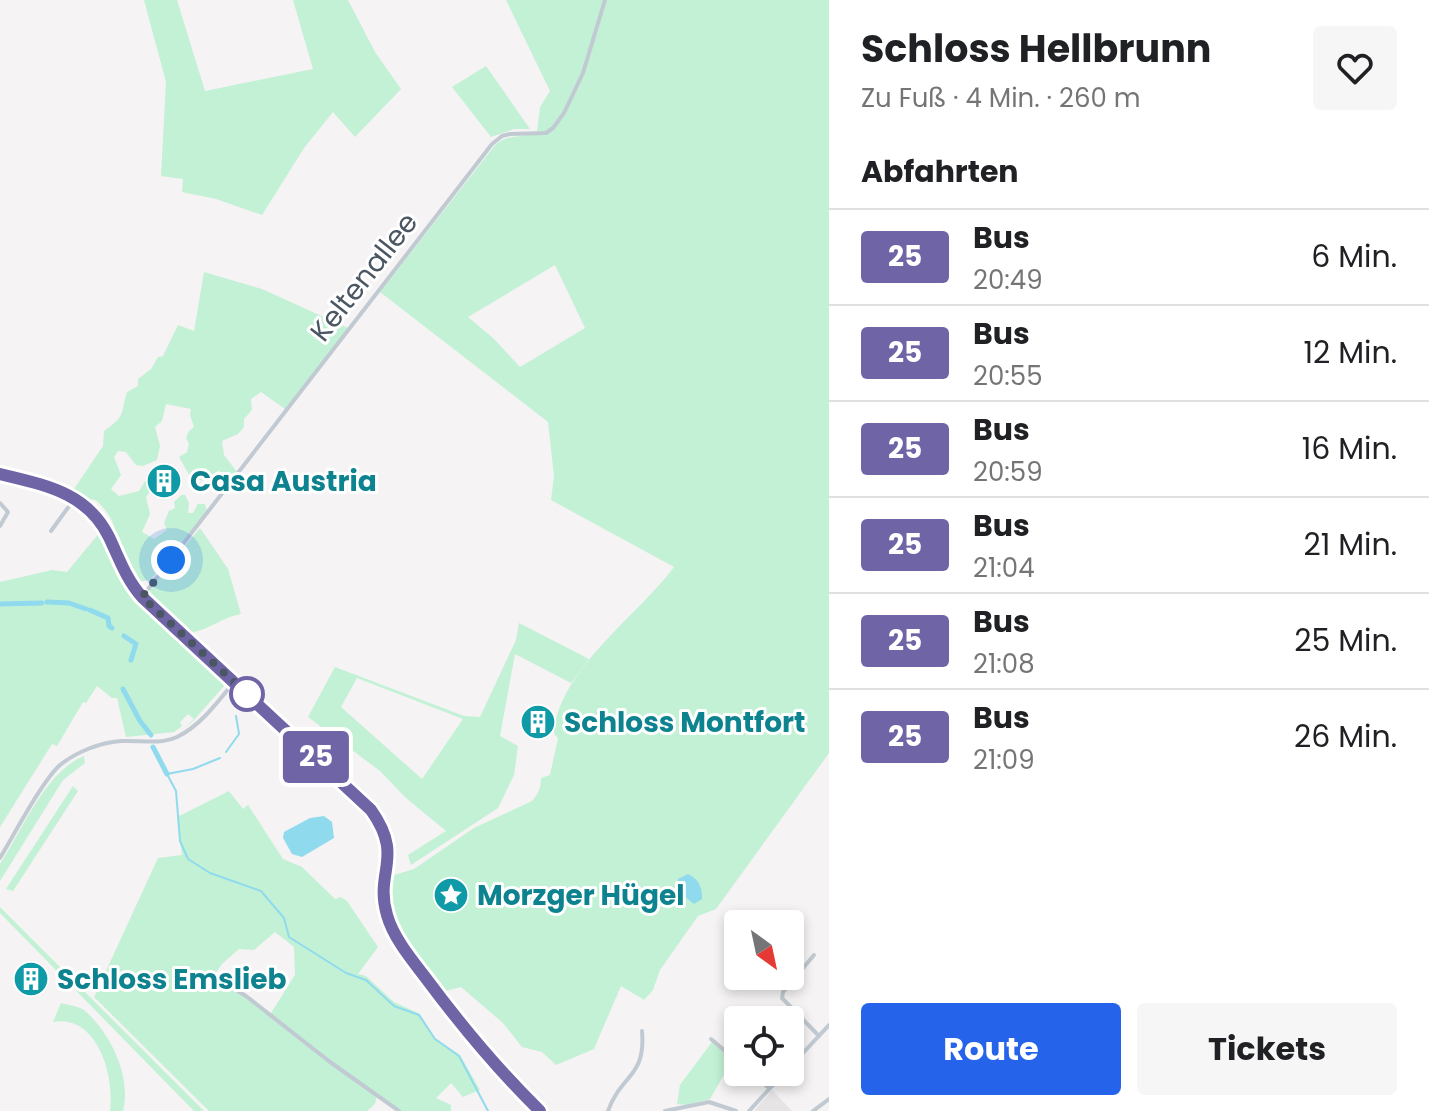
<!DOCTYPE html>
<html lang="de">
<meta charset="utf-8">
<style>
body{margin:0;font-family:Poppins,sans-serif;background:#f6f6f6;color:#202124;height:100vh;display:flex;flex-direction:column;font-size:30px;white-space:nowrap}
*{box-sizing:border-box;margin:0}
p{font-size:26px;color:#757577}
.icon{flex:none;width:44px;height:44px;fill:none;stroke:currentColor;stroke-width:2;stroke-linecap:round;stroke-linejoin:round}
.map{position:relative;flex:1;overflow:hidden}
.details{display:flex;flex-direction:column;background:#fff;width:600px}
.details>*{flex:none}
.badge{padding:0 16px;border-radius:6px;font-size:28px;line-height:52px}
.needle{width:52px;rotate:147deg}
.buttons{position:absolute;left:724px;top:910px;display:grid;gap:16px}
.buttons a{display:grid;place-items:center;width:80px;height:80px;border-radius:8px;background:#fff;box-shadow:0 4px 12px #0003;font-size:40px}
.you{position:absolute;width:40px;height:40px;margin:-20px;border:6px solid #fff;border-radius:50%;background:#1a73e8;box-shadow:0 0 0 12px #1a73e833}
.map>.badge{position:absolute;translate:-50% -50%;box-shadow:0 0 0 4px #fff}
h2{padding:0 32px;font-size:30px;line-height:72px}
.round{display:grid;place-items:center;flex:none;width:84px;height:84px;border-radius:8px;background:#f6f6f6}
.headline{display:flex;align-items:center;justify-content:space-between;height:136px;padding:0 32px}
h1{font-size:38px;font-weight:700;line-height:60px}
.button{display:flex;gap:16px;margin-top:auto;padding:16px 32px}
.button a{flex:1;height:92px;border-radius:8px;background:#2563eb;color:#fff;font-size:32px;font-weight:700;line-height:92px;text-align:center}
.button a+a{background:#f6f6f6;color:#202124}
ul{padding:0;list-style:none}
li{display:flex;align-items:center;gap:24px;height:96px;padding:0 32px;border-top:2px solid #e0e0e0}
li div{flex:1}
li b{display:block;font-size:30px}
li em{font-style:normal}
li .badge{min-width:88px;font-weight:700;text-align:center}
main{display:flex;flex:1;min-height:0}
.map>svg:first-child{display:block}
.education{fill:#e6e4e5}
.green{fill:#c3f1d5;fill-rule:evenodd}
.water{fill:#90daee}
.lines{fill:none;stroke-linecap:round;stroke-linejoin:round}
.stream{stroke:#90daee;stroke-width:2}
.canal{stroke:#90daee;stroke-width:5}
.minor{stroke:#c1cad2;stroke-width:4}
.tertiary{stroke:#c1cad2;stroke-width:5}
.line-casing{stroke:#fff;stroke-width:18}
.line{stroke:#6f64a5;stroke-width:12}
.walk{stroke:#4a5661;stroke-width:8;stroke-dasharray:0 14.4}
.stop-dot{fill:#fff;stroke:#6f64a5;stroke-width:4}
.labels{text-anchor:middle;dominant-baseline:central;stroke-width:6;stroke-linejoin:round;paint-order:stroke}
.street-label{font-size:28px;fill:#4a5661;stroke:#fff}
.culture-label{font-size:28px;font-weight:bold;fill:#0d838f;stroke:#fff;text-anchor:start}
</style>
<main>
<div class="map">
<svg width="829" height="1111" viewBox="0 0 829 1111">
<rect width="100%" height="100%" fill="#f5f3f3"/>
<polygon class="education" points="772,1090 792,1111 754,1111"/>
<g class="green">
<polygon points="144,0 177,0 205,91 313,69 293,0 348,0 375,52 401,89 355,137 333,112 304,148 262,215 216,199 182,192 183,179 161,176 166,82"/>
<path d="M 506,0 L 829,0 L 829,753 L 716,909 L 698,916 L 660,970 L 653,990 L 644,1000 L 621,986 L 594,1049 L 556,1065 L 542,1052 L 522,1047 L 503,1023 L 461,987 L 441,992 L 392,913 L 391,876 L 414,869 L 474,828 L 532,801 C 539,793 541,788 541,778 L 550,775 L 558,738 L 554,734 C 558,670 638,616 674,567 L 551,500 L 554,476 L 548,422 L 380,292 L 496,144 C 509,134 523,138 537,132 L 540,107 L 550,91 ZM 555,265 L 585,328 L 520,367 L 493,338 L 468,317 Z"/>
<polygon points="486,66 530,129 514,129 491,137 452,87"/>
<path d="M 204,272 L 262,289 L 348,328 L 285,409 L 261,392 L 251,399 L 252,410 L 244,419 L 244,427 L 238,434 L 222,441 L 224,455 L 237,472 L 226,488 L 219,470 L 205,481 L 191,478 L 179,457 L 187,452 L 189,444 L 186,438 L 189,431 L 194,427 L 190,415 L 191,409 L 166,404 L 162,421 L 155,427 L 160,446 L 157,460 L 143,466 L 136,465 L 126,452 L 118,451 L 114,457 L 121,475 L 111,489 L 119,496 L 139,491 L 145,481 L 149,482 L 151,490 L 146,497 L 150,514 L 142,532 L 154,539 L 167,530 L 164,523 L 169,511 L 175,508 L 174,502 L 181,495 L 185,495 L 189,503 L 188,513 L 193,513 L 198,504 L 205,504 L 207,512 L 150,580 L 135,582 C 129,572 118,557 117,546 C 116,525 112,516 96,500 L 85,499 L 72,492 L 103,446 L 104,431 C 127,415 120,414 127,392 L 138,386 L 138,379 L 151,369 L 158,357 L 163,356 L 178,325 L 194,331 Z"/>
<path d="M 200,528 L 228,569 L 241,614 C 223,617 212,628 194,632 L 197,644 L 156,606 L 151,600 L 150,589 Z"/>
<polygon points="101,531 125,588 225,679 224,686 194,720 182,730 194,719 188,714 180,722 182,726 174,732 126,737 117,698 112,698 97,686 86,703 83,702 57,746 52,744 0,827 0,582 52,570 67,572"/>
<path d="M 519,623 L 589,659 L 571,683 L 515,654 L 500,736 L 518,746 L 514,775 L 498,808 L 411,865 L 408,855 L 446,831 L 406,798 L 380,771 L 308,717 L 335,667 L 464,716 L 480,717 L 516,640 ZM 357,678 L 463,719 L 422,779 L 341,707 Z"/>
<path d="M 84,756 L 85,763 L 63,780 L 0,881 L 0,864 C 23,829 45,772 84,756 Z"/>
<polygon points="73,786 78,791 13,891 6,889"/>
<path d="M 229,791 L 243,809 L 248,805 L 283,859 L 302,867 L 335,899 L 341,897 L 347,901 L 378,947 L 358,974 L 366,976 L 394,1002 L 420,1014 L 435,1038 L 460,1055 L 480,1090 L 463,1097 L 451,1083 L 436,1098 L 451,1105 L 451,1111 L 400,1111 L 377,1094 L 375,1104 L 367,1111 L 209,1111 L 94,997 L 158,858 L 182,855 L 177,817 ZM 275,932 L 294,947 L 295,975 L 271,1013 L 215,974 L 222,964 L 239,949 L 254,950 Z"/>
<polygon points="0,907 204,1111 194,1111 0,913"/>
<path d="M 61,1003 C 68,1005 78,1006 84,1010 C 110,1032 132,1077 123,1111 L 110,1111 C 115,1077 98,1014 53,1022 Z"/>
<polygon points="712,1042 733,1059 710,1099 687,1105 677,1104 680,1085"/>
</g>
<g class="water">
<polygon points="324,816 332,822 334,838 302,857 292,854 283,838 284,832 310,818"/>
<path d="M 688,874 C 699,880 702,886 702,899 L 694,904 L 676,890 L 678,879 Z"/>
</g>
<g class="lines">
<g class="stream">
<polyline points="226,752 239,734 236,716"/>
<polyline points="220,758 193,769 167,774 176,791 180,841 188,859 210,873 261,891 284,918 289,937 346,973 366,980 394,1006 419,1015 435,1039 459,1056 488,1111"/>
</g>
<g class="canal">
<polyline points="47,602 69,603 86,609"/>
<polyline points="0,604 42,603"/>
<polyline points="90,610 108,618 109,626 112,628"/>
<polyline points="124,636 136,644"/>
<polyline points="131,660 135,647"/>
<polyline points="123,689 140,721 151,735"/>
<polyline points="153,747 167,774"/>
</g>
<g class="minor">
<polyline points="0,503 8,512 0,526"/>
<polyline points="51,531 75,498"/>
<polyline points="142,597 492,144 502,136 510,134 546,133 553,128 564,113 583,73 605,0"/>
<path d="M 0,858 C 14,835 42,781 60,765 C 76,752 101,742 122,741 C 141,740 159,745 177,737 C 200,726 218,702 234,682"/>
<polyline points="814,955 783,992 782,998 819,1036"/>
<polyline points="225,983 246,996 330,1062 399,1111"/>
<polyline points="711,1039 738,1062"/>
<polyline points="727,1052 738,1040"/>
<polyline points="790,1067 829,1025"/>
<polyline points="751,1072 769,1088"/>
<path d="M 608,1111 C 621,1074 646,1078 642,1031"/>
<polyline points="665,1111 709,1102 736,1111"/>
<polyline points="749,1111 785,1072"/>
<polyline points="813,1111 829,1099"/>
</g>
<path class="tertiary" d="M 0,474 C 44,485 87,492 109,537 C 119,558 126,579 142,597 L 371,810 C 404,858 374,872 386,915 C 393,937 411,959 425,977 C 460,1024 498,1069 540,1111"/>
</g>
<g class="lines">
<defs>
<path id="line" d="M 0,474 C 44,485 87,492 109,537 C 119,558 126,579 142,597 L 371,810 C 405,858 374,871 387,915 C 393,937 411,959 425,977 C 460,1024 498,1070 540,1111"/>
</defs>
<use href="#line" class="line-casing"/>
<use href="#line" class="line"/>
<polyline class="walk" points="171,560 142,597 247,694"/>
</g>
<defs>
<symbol id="building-disc" viewBox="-11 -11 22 22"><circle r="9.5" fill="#0f9aa8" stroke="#fff"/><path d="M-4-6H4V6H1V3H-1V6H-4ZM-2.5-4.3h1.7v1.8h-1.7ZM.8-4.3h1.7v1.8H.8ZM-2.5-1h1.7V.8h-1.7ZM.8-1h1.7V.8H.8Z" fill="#fff"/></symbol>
<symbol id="sight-disc" viewBox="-11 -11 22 22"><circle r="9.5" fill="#0f9aa8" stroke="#fff"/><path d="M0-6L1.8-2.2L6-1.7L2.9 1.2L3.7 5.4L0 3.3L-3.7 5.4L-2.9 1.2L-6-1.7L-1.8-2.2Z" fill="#fff"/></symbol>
</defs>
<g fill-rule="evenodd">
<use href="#building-disc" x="144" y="461" width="40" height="40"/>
<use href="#building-disc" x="518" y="702" width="40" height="40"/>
<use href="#sight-disc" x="431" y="875" width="40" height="40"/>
<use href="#building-disc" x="11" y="959" width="40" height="40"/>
</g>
<circle class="stop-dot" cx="247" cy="694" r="16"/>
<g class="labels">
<g class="street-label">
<text transform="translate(364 277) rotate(-52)">Keltenallee</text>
</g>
<g class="culture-label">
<text x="190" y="481">Casa Austria</text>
<text x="564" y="722">Schloss Montfort</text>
<text x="477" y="895">Morzger Hügel</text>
<text x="57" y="979">Schloss Emslieb</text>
</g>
</g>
</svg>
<div class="buttons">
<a><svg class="needle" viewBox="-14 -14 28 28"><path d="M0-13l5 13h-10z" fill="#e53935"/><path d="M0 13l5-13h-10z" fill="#757577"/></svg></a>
<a><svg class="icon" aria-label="locate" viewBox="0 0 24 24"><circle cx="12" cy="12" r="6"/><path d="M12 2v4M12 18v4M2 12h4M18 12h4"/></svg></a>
</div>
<div class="you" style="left:171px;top:560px"></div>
<b class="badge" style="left:316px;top:757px;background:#6f64a5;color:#fff">25</b>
</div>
<section class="details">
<div class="headline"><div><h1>Schloss Hellbrunn</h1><p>Zu Fuß · 4 Min. · 260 m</p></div><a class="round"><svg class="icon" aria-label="heart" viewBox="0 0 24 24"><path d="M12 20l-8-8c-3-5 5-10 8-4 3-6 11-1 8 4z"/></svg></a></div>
<h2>Abfahrten</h2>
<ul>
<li><span class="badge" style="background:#6f64a5;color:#fff">25</span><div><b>Bus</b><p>20:49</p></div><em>6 Min.</em></li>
<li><span class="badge" style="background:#6f64a5;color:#fff">25</span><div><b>Bus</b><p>20:55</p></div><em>12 Min.</em></li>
<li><span class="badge" style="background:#6f64a5;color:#fff">25</span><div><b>Bus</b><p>20:59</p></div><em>16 Min.</em></li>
<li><span class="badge" style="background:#6f64a5;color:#fff">25</span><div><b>Bus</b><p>21:04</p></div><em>21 Min.</em></li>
<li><span class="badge" style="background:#6f64a5;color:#fff">25</span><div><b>Bus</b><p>21:08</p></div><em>25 Min.</em></li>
<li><span class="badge" style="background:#6f64a5;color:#fff">25</span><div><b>Bus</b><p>21:09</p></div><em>26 Min.</em></li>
</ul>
<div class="button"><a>Route</a><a>Tickets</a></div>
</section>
</main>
